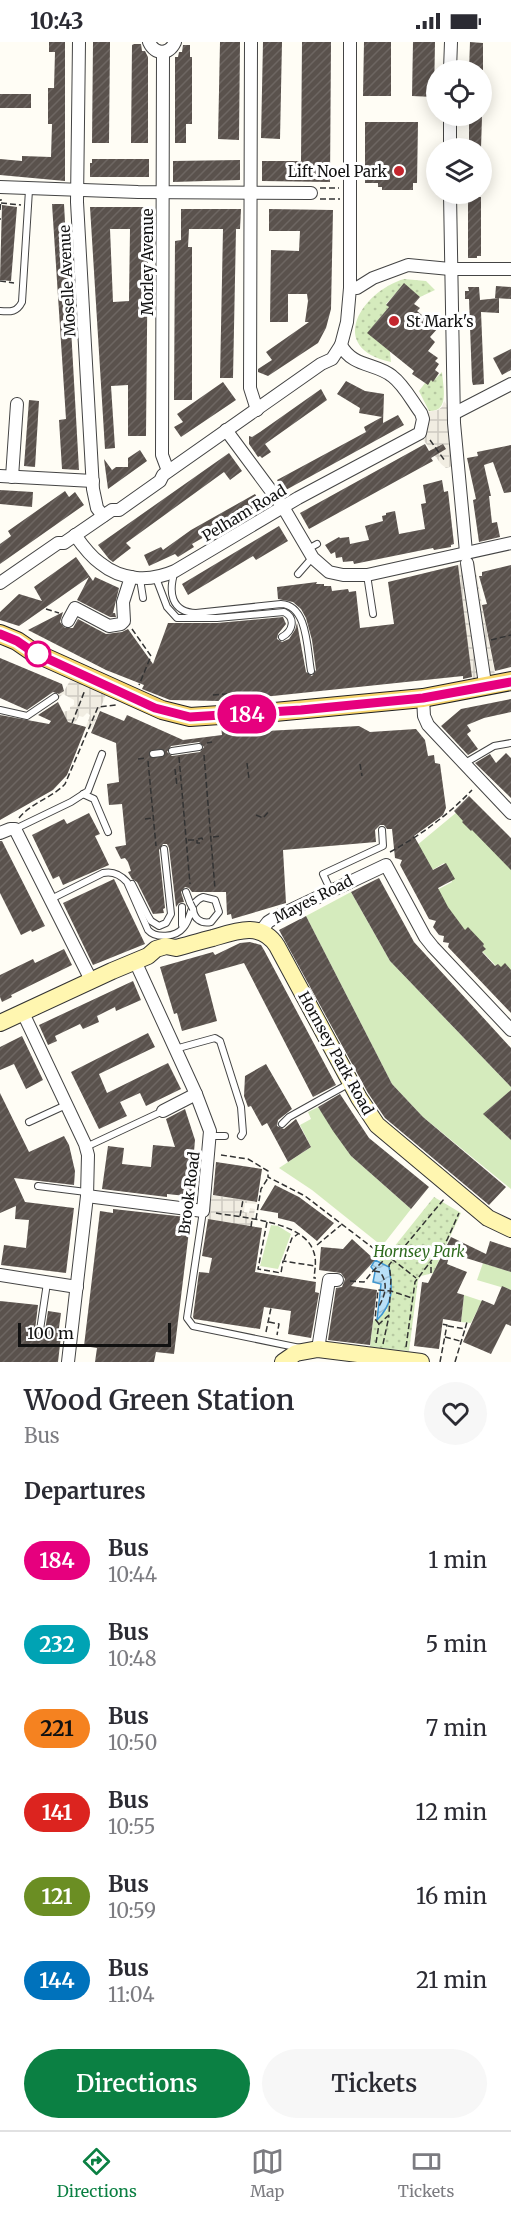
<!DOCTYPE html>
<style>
body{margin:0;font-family:Merriweather,serif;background:#f7f7f7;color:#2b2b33;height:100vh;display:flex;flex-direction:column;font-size:22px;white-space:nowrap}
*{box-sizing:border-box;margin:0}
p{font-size:20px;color:#7c7c81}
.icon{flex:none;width:33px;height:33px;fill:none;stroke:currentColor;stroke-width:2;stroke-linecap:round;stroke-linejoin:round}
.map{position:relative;height:1320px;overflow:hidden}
.panel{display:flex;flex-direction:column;background:#fff;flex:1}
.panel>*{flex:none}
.badge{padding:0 12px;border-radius:20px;font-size:21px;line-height:39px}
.controls{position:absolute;left:426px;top:18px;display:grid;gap:12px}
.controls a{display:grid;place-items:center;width:66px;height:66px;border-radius:50%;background:#fff;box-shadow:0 3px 15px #0003;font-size:30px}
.scale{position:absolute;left:18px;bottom:15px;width:153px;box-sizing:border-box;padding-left:6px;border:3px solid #111;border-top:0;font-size:16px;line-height:21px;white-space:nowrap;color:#111;-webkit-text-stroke:4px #fff;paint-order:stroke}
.map>.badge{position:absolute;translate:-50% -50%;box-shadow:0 0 0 3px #fff}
h2{padding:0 24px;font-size:22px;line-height:54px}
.round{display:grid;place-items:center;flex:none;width:63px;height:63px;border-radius:32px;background:#f7f7f7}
.summary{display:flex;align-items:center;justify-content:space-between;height:102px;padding:0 24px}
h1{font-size:28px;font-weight:600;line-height:45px}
.cta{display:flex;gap:12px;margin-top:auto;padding:12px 24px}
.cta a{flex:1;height:69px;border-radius:36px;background:#0b8043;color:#fff;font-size:24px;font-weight:600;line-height:69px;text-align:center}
.cta a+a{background:#f7f7f7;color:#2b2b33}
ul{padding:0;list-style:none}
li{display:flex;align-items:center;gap:18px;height:84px;padding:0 24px}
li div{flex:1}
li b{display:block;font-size:22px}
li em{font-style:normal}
li .badge{min-width:66px;font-weight:700;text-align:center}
.status{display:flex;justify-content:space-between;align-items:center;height:42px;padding:0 30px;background:#fff;direction:ltr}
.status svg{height:16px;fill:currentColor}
.menu{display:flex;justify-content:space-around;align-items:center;height:84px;border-top:2px solid #e1e1e2;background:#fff;font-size:16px;color:#7c7c81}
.menu a{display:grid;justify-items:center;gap:3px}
.menu .current{color:#0b8043}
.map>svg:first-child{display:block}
.grass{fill:url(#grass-dots)}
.garden{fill:#d5ebbd}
.plaza{fill:url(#plaza-grid)}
.water{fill:url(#water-waves);stroke:#3f96cf;stroke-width:1.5}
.building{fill:url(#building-hatch);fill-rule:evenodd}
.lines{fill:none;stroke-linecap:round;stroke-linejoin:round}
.primary-tunnel{stroke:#dbdad3;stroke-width:18;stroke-dasharray:18 9;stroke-linecap:butt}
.lane-casing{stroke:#444;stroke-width:8}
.street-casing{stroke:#444;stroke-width:14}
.secondary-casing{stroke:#333;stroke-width:18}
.primary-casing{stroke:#222;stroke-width:20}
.path{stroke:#333;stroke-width:1.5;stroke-dasharray:6 3;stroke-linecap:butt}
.lane{stroke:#fff;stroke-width:6}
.street{stroke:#fff;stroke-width:12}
.secondary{stroke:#fff6b0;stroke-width:16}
.primary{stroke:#f9d66b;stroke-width:18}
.lane-bridge-casing{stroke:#444;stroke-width:8;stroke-linecap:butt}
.lane-bridge{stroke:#fff;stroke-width:6}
.line-casing{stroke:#fff;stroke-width:14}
.line{stroke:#e6007e;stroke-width:9}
.poi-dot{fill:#c4262e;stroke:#fff;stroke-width:2}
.stop-dot{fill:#fff;stroke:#e6007e;stroke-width:3}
.labels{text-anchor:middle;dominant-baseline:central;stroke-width:6;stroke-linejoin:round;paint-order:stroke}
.poi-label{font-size:15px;fill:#111;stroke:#fff;text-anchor:end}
.street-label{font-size:15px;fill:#111;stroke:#fff}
.park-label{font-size:15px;font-style:italic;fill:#2f6b1f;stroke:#fff}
</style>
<div class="status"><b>10:43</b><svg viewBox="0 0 49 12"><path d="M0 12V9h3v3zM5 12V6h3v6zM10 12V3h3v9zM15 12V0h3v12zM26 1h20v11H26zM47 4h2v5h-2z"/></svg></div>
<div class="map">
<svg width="511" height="1320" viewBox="0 0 511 1320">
<defs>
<pattern id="grass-dots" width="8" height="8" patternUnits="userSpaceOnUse" patternTransform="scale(1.5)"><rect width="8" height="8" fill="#d5ebbd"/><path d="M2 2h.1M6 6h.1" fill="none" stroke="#b6c8a1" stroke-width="1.8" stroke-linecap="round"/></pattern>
<pattern id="plaza-grid" width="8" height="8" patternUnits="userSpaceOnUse" patternTransform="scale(1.5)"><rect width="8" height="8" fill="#f1ede2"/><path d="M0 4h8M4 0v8" fill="none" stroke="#cecac1"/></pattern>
<pattern id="water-waves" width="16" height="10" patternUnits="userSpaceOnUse" patternTransform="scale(1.5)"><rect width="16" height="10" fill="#b9e0f7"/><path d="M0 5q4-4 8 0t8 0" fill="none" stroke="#9ebfd3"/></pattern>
<pattern id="building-hatch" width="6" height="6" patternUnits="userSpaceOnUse" patternTransform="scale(1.5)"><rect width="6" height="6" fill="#5a524d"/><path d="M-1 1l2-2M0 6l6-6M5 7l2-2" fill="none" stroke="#6d6662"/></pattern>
</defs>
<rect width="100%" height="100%" fill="#fffdf5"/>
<g class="grass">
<path d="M 404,237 L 426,239 L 435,248 L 420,255 L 404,242 L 386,262 L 389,265 L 368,291 L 386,306 L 389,302 L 391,320 C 326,306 361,250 404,237 Z"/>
<path d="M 442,330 C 443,345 450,370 429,369 L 419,349 L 425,341 L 428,342 L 431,338 L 433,339 Z"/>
<polygon points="434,1155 461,1171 433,1231 421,1234 418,1238 409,1309 370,1305 373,1279 387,1268 389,1225 379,1219 390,1210"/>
</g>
<g class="garden">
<polygon points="457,770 511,825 511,940 454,879 437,848 452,840 444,821 429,830 416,804"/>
<polygon points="351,850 390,919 511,1045 511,1048 484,1072 511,1098 511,1147 423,1075 392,1042 306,874"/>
<polygon points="318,1065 351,1114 411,1167 382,1204 312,1148 279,1126 311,1105 300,1083 311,1077 308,1070"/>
<polygon points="271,1183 278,1184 291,1192 278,1227 260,1224"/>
<polygon points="483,1221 511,1230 511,1248 477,1238"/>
<polygon points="464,1253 482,1259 471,1281 461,1280"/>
</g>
<g class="plaza">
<polygon points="444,359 449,366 454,421 450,425 446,426 441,422 422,396 427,386 427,370 438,368 442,365"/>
<polygon points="474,519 496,638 473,642 458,523"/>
<polygon points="71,637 107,650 92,687 86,685 90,673 87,671 83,675 79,674 75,681 68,680 63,670 70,668 70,665 74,663 74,658 63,652 56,658 54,654 64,649"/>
<polygon points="211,1153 257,1160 256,1162 245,1161 244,1170 249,1171 250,1166 255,1167 252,1185 207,1178"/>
</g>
<path class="water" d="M 375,1218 L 389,1225 C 393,1247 393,1262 377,1278 L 381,1242 L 373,1240 L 375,1230 L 371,1225 Z"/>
<g class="building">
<polygon points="49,0 65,0 65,139 0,133 0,117 22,119 22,114 51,115 52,82 48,82 48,46 54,46 55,10 49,10"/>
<polygon points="93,0 110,0 109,101 92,101"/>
<polygon points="220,0 240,0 239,98 218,97"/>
<polygon points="263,0 282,0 280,97 261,96"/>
<polygon points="302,0 331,0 330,140 262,139 262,119 301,119"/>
<polygon points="364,0 391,0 391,54 363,54"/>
<polygon points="413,0 435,0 434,55 412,54"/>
<polygon points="470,0 483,1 483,28 469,28"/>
<polygon points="134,2 141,2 142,9 145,9 148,15 148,101 131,101 132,3"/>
<polygon points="183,3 190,3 190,15 192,15 192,82 186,82 186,101 175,101 175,15 178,15 179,10 182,10"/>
<rect x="0" y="52" width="31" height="14"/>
<polygon points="469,74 482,74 481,106 469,106"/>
<polygon points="365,80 418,80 417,141 413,141 413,148 382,148 382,145 378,145 378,141 365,141"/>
<polygon points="92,117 149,117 149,135 90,135 90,121 92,121"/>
<polygon points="240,118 240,138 173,140 173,119"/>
<polygon points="468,152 478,152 477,155 481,155 481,214 477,214 477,216 468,216"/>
<polygon points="52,162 64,162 79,428 62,427 59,378 66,377"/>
<polygon points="2,163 17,165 11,239 0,238"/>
<path d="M 90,165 L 150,165 L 150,187 L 148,187 L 146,394 L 128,394 L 128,343 L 111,344 L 115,406 L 105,407 ZM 110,187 L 130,187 L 129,259 L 113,260 Z"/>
<polygon points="181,167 241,167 240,187 236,187 233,336 220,336 223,187 189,187 188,205 192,205 192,358 174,358 175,199 181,198"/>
<polygon points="269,167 333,168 331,267 326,286 318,301 268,334 258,330 258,327 272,318 266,310 309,280 305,280 308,259 307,252 288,252 288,280 270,280 271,208 299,209 300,189 269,189"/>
<polygon points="404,241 420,255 414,262 420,266 417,269 438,286 430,295 435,300 428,309 438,316 435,319 439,322 435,328 439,331 433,340 431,338 428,343 412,332 414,329 367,291 389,265 386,263"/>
<polygon points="496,244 511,245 511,257 495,256"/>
<polygon points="468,245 479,245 480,258 499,256 499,271 481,270 484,342 473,343 472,339 469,257 465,257 465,249 469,249"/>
<polygon points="511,307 511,328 502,333 493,316"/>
<polygon points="346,339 365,349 384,352 383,381 398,373 404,383 284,449 277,438 366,390 364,385 382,375 359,371 360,366 337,352"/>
<polygon points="223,340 236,358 181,395 174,385 183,380 177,372"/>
<polygon points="321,347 327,358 265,402 271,410 262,416 260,414 258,415 249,402 249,394 252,395 260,390"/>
<polygon points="29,358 39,359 35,425 24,424"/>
<polygon points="425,402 429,409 443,402 446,407 431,416 433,419 309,487 300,471"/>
<polygon points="511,403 511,450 504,451 493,420 484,423 491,454 489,454 492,481 497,480 500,495 479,500 473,458 476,457 467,416 478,414 477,410"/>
<polygon points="140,408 147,419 108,447 104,417 112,428 116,425 128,425 128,416"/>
<polygon points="229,411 242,429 230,438 224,430 126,501 131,506 118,516 113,520 109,517 98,503"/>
<polygon points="442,438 444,450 448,449 454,502 451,503 451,505 434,508 433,506 354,522 353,519 343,520 342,515 336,516 335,510 331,512 325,503 339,495 340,496 349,495 350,502 369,498 365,484 383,479 382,474 386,473 386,471 395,469 399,492 425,487 421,462 426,461 423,443"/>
<polygon points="0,448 33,450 32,465 0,462"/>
<polygon points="65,449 69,455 75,450 84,463 0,522 0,502 11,494 8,489"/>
<polygon points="255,452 261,462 192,502 194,505 178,515 175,512 149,524 144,513 161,505 163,508 191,488"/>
<polygon points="279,484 288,499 256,518 253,514 188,553 182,542"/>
<polygon points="76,515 93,539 95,535 119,546 113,571 115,571 116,575 110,575 77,558 89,535 19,584 0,578 0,570 19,552 42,559 34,545"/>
<path d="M 458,523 L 472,635 L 463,637 L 463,634 L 263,655 L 263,660 L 254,666 L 253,673 L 259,681 L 265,682 L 266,689 L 359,684 L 370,690 L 416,687 L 425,698 L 428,714 L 434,713 L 435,721 L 440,722 L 446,766 L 443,773 L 414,794 L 433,828 L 446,821 L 455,837 L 438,846 L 448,865 L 465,888 L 468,885 L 484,902 L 483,904 L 486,907 L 482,910 L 495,924 L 498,922 L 501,925 L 505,921 L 511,928 L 511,971 L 448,905 L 449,901 L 443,900 L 444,894 L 439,893 L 433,885 L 436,879 L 429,877 L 400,823 L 402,818 L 395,816 L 392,787 L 387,787 L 384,783 L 380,783 L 375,788 L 376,800 L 283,808 L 286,861 L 232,877 L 231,872 L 227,873 L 226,850 L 192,850 L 189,846 L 185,845 L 181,850 L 184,860 L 179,861 L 176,865 L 169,806 L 167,802 L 163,802 L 159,808 L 165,866 L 163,867 L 164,871 L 153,872 L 137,840 L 132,837 L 128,830 L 131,829 L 128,820 L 125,816 L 121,817 L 115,805 L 126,803 L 122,762 L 109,763 L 107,742 L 119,740 L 116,701 L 91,691 L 100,669 L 124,679 L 127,673 L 183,698 L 222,693 L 221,684 L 230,677 L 230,667 L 225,663 L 219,662 L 219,659 L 170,658 L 142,647 L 144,643 L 106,628 L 28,588 L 63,570 L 60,580 L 65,586 L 73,586 L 78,577 L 106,592 L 122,590 L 128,587 L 153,622 L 168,581 L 217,581 L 283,575 L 286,582 L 278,592 L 277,597 L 282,600 L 289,597 L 295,588 L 297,581 L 306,630 L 312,634 L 316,628 L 312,598 L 306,576 L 301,567 L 293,560 L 278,557 L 277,545 L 317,540 L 316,542 L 324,542 L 324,544 L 331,544 L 332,549 L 348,547 L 349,550 L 356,549 L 360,586 L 394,582 L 388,540 ZM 199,700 L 204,705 L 200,710 L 172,714 L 167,710 L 171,704 Z"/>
<polygon points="511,523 511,625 495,629 482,563 487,562 479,534 482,534 482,530"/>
<polygon points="0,616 62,642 64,649 59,652 53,650 27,668 0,656"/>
<polygon points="511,657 511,670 484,676 467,683 471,689 467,692 478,707 468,713 441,684 461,667"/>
<polygon points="58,660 68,680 86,685 67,733 53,748 0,778 0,673 49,682 51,679 38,673"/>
<polygon points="506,711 511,716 511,756 475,721 490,712 496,721"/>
<polygon points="469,754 511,796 511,828 472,788 471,789 462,780 463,779 454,769"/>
<polygon points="89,771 100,792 95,794 109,823 63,843 59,834 53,837 32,793 64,777 67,782"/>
<polygon points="0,799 2,799 45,884 32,890 31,888 21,893 0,851"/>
<polygon points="379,836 414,900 511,1006 511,1045 390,919 351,850"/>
<polygon points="114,837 145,902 93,923 63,861"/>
<polygon points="306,874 392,1042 423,1075 506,1145 489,1163 385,1076 368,1051 279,888"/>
<polygon points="250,900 261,903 264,908 336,1043 313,1055 244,921 205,932 217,979 182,989 177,971 174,972 160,925 213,910 215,913 240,901"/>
<polygon points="64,907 72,923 11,953 12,955 2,960 0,955 0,933 33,917 35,921"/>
<polygon points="133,939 141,958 116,969 115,965 97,974 99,980 83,987 80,982 55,994 57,999 48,1003 39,983"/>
<polygon points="148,991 155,1005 99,1032 107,1051 168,1021 181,1047 146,1064 140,1051 120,1060 127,1074 99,1087 71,1030"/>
<polygon points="22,994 43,1038 26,1047 14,1022 0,1028 0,1005"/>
<polygon points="266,1022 292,1067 278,1078 277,1084 284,1087 296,1077 311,1105 288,1120 267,1081 262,1084 251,1064 248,1065 244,1054 245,1034"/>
<polygon points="511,1048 511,1098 483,1072"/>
<polygon points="0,1051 29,1110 64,1094 69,1103 75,1129 74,1143 14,1136 25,1160 74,1166 66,1231 1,1223 4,1203 26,1206 29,1178 15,1177 16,1164 0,1171"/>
<polygon points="340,1052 369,1096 429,1145 411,1167 351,1114 333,1089 318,1065"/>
<polygon points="185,1067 195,1098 191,1144 197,1144 196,1155 167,1152 167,1155 102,1147 108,1104 124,1106 122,1122 151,1125 153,1103 175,1105 166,1077"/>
<polygon points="216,1120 262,1127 257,1160 213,1153"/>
<polygon points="275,1143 299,1155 334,1181 317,1199 294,1180 278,1176 278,1171 260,1168"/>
<polygon points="113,1167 186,1175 186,1181 190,1181 174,1312 156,1310 154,1320 95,1320 97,1306 84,1304 100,1169 113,1171"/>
<polygon points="208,1177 262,1186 255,1230 316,1240 315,1250 319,1251 311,1296 288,1292 291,1269 264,1265 260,1287 194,1277 193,1275 199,1230 209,1231 212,1216 202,1214"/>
<polygon points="451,1195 486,1212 490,1199 511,1206 511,1230 450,1211 447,1222 467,1230 457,1251 464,1253 461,1280 443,1277 439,1307 414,1304 422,1240 428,1241"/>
<polygon points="352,1197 375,1218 351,1244 377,1248 370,1303 328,1298 336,1246 342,1245 345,1237 341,1231 319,1228 321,1205 343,1207"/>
<polygon points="502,1244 511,1248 511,1284 506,1282 491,1312 463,1300 482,1258 494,1263"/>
<polygon points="0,1259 38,1263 35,1288 39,1293 45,1289 48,1269 61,1271 58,1293 61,1294 58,1320 0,1320"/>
</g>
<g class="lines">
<polyline class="primary-tunnel" points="220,673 264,671"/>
<defs>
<g id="lane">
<path d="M 0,269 C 11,270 17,270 22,260 L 29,148"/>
<polyline points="308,507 317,502"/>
<path d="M 175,529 C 168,550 171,570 196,571 L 281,562 C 308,563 307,608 311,629"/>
<polyline points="298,532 312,516"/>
<polyline points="367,533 373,572"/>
<path d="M 156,536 L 167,565 L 177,576 L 217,576 L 284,570 C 296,576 293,589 282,595"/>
<polyline points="140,537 143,556"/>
<polyline points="0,668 27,674 55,655"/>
<polyline points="172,709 199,705"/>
<polyline points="153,712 161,711"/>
<polyline points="465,721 494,704 511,701"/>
<polyline points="83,752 94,757 108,790"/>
<polyline points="15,787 71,760 88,749 102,712"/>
<polyline points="132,842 148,874 151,879 159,884 166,881 171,872 164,807"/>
<polyline points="331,849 323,832 383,804 382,788"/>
<polyline points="186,850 190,861"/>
<path d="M 51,857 L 103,831 C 112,829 120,832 127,840 L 148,888 C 156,897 176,895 183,886 C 193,875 188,861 203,855 L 215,858 L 219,870 L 211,880 C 201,882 194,877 193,867"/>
<polyline points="182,865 182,883"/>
<polyline points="175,1007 215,996 220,999 241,1065 243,1091 241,1094"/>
<polyline points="29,1080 66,1063"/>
<polyline points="282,1082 289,1075 350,1041"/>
<polyline points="210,1094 225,1094"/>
<polyline points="86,1105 163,1069"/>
<polyline points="38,1144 86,1150"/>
<polyline points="203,1169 187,1276 193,1284 300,1306"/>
<polyline points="40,1288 47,1241"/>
</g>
<g id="street">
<polyline points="79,0 77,160 93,447 97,466 103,474"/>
<path d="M 149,0 C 155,13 169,13 175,0"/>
<polyline points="251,0 250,346 257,368"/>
<polyline points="163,10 162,413 168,429"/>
<polyline points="450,28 451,0"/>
<polyline points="450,106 450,74"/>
<polyline points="0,145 138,150 311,151"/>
<polyline points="450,152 454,381 466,510"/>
<polyline points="352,245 357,246 373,236 408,223 450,227 511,227"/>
<polyline points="455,371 511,342"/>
<polyline points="226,388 283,465 313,516 329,530 343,533 367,533 511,501"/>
<polyline points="0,434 93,439"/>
<polyline points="12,435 17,362"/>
<path d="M 75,493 C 82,503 90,514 100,521 C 122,539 150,540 175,529 L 298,456 L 420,391 L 423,377 L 421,371 C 412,359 404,343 392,334 C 376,321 352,325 341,303 L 347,280 L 350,246 L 350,0"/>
<polyline points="467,521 484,635"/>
<polyline points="0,541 58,501 64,501 112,468 119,468 160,439 163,433 321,322 332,317 341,303"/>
<polyline points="68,579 75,566 109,584 121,582 124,579 123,560 131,535"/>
<polyline points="423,656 424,674 428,683 511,771"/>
<polyline points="0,791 10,787 15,787 91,938"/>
<polyline points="261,889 268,880 276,875 386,823 425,895 433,905 511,988"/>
<polyline points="23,971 85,1102 88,1113 87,1154 68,1320"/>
<polyline points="163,1069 196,1052"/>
<polyline points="87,1154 203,1169 210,1089 196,1052 135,919"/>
<polyline points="0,1233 77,1245"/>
<polyline points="318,1307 329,1238 337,1238"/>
</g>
<g id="secondary">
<path d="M 0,981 L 112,929 L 148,914 L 156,907 L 166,904 L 176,906 C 188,903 200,899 213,896 C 236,889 261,879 277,904 L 359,1056 L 377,1083 L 488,1176 L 511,1187"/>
<polyline points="283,1320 296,1311 318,1307 421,1320"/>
</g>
<g id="primary">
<polyline points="0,592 17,599 33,610 162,668 190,675 220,673"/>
<polyline points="264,671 423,656 511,639"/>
</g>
</defs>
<use href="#lane" class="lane-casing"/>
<use href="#street" class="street-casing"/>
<use href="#secondary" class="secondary-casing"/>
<use href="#primary" class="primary-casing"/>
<g class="path">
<polyline points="320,146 339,146"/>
<polyline points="320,157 340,157"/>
<polyline points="1,161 21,163"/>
<polyline points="0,168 1,157"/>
<polyline points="0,177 1,177"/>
<polyline points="0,239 14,241"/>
<polyline points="430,398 445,419"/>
<polyline points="46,567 59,571"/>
<polyline points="132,587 151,614 139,643"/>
<polyline points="491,598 511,593"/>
<polyline points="213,653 227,652"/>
<polyline points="72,681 85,648"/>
<polyline points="207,701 212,700"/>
<polyline points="204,713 215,847"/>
<polyline points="179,715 190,842"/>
<polyline points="138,717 146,716"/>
<polyline points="148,719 156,804"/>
<polyline points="247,721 249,737"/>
<polyline points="360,722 362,734"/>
<polyline points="175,727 177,744"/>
<polyline points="256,773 263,776 269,769"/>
<path d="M 19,776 C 32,760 52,756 65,742 L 98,665 L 116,663"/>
<polyline points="145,777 153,776"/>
<polyline points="213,795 221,794"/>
<polyline points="198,797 202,796 203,800"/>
<polyline points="188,798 197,798 197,801 203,801"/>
<path d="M 390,810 C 421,793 448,773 472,748"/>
<polyline points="221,1113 248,1117 268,1129 268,1135 305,1154 386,1216"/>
<path d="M 216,1171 C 243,1176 302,1179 313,1208 C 317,1217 315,1226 314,1236 L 316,1236"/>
<polyline points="240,1174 243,1158"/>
<polyline points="256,1177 261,1147 268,1136"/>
<polyline points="267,1180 258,1227 281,1231 283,1219 315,1224"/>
<polyline points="251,1185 252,1177"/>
<polyline points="317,1203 341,1183"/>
<polyline points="284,1218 292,1196 298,1192"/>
<path d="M 374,1229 L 380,1230 C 389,1242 385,1254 378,1266"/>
<polyline points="431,1231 431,1220"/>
<polyline points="350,1239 364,1240 373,1229 388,1214 416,1236"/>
<polyline points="269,1280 279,1282 277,1293"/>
<polyline points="379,1282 375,1277 378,1248 391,1249 412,1256"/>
<polyline points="448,1284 465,1287 467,1280"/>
<polyline points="48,1289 61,1291"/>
<polyline points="266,1290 271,1266"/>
<polyline points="445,1295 460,1299"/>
<polyline points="376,1301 379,1282 389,1273 391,1236 389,1223 444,1157"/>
<polyline points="383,1302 389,1274"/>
<polyline points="406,1305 415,1240 447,1198 459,1171"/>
<polyline points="440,1320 447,1283 442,1282"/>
<polyline points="455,1320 465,1287"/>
</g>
<use href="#lane" class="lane"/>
<use href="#street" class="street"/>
<use href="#secondary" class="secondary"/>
<use href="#primary" class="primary"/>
<defs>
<polyline id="lane-bridge" points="190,861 193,867"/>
</defs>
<use href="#lane-bridge" class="lane-bridge-casing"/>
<use href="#lane-bridge" class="lane-bridge"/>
</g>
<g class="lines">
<defs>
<polyline id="line" points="0,592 17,599 33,610 155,666 190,675 301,668 423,656 511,640"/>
</defs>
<use href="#line" class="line-casing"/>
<use href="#line" class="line"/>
</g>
<g class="poi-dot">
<circle cx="399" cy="129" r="6"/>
<circle cx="394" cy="279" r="6"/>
</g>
<circle class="stop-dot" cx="38" cy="612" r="12"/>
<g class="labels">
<g class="poi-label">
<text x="387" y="129">Lift Noel Park</text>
<text x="406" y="279" text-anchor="start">St Mark's</text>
</g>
<g class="street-label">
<text transform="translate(147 220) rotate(-90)">Morley Avenue</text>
<text transform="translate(67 239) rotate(-93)">Moselle Avenue</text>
<text transform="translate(244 471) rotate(-31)">Pelham Road</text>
<text transform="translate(313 857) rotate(-27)">Mayes Road</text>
<text transform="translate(336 1011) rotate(61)">Hornsey Park Road</text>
<text transform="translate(189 1151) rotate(-83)">Brook Road</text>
</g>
<g class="park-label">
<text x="419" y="1209">Hornsey Park</text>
</g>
</g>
</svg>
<div class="controls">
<a><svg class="icon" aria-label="locate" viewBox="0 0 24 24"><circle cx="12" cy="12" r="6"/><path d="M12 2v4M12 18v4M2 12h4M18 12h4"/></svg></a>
<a><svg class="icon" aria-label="layers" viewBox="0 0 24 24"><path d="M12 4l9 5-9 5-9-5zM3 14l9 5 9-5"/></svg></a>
</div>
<div class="scale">100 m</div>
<b class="badge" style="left:247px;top:672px;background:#e6007e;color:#fff">184</b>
</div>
<section class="panel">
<div class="summary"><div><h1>Wood Green Station</h1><p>Bus</p></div><a class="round"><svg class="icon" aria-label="heart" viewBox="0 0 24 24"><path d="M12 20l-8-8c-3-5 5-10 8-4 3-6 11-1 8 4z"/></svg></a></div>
<h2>Departures</h2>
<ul>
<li><span class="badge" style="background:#e6007e;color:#fff">184</span><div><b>Bus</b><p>10:44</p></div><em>1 min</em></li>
<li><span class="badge" style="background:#00a3b4;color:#fff">232</span><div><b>Bus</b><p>10:48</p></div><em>5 min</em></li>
<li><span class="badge" style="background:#f58220;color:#111">221</span><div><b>Bus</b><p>10:50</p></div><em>7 min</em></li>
<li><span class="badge" style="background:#dc241f;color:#fff">141</span><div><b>Bus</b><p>10:55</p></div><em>12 min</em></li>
<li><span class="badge" style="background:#6b8e23;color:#fff">121</span><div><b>Bus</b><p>10:59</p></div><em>16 min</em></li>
<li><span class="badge" style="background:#0072bc;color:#fff">144</span><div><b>Bus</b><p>11:04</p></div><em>21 min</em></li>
</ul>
<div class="cta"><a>Directions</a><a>Tickets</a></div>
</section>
<nav class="menu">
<a class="current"><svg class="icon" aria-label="directions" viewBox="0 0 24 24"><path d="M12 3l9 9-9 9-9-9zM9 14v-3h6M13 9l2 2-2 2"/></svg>Directions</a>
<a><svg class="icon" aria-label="map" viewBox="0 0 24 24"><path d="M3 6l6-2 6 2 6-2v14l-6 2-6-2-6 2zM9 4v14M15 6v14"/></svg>Map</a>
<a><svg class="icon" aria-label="tickets" viewBox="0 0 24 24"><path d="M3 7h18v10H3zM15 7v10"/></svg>Tickets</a>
</nav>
